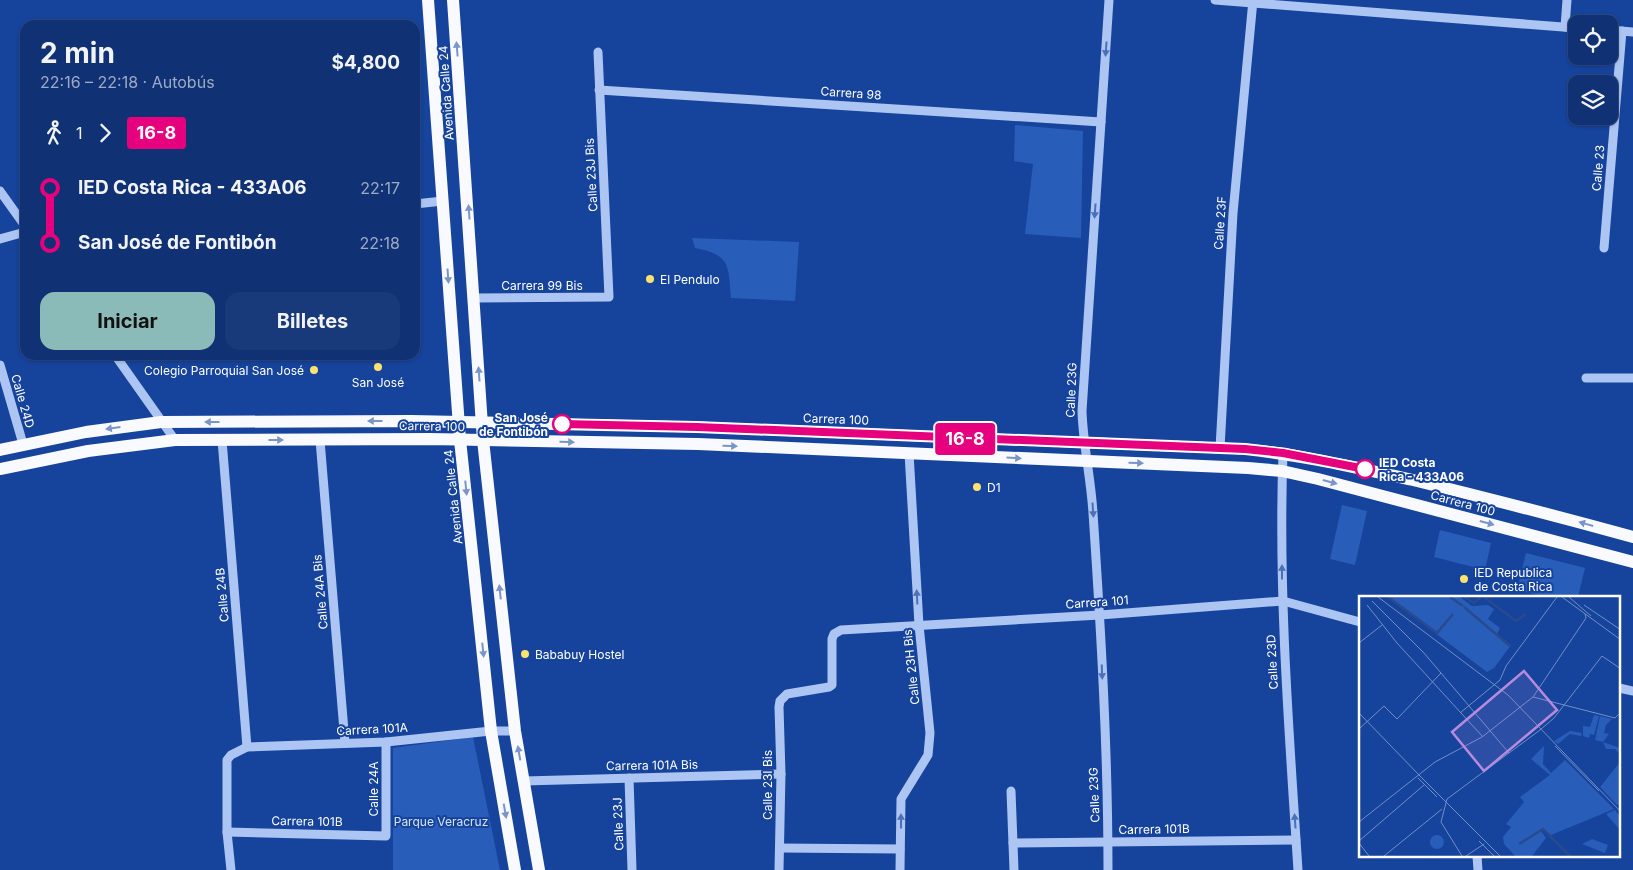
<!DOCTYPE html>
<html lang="es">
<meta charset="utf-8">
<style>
body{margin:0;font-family:Inter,sans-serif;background:#193a7a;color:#f1f3f6;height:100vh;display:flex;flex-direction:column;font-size:19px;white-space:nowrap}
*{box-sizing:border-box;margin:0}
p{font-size:16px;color:#9caac5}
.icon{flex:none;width:28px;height:28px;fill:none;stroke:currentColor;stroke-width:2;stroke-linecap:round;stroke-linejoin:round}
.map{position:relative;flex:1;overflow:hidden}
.drawer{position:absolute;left:20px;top:20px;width:400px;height:340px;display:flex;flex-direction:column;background:#103275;border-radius:15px;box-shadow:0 1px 4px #0004,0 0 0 1px #304d87}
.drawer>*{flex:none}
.badge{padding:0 10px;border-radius:4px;font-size:18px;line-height:32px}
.buttons{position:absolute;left:1568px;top:15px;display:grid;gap:10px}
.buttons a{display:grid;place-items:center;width:50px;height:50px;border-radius:10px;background:#103275;box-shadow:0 1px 4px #0004,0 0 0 1px #304d87;font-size:25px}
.map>.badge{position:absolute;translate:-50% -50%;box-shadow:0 0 0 2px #fff}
.legs{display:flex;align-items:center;gap:8px;height:55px;padding:0 20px;font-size:16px}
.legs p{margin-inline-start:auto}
.headline{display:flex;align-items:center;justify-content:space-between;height:85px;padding:0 20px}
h1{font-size:28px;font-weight:700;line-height:38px}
.primary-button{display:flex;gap:10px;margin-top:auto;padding:10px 20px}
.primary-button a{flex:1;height:58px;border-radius:15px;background:#8bbbb9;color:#111;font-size:20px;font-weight:700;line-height:58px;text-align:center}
.primary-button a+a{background:#193a7a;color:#f1f3f6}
ul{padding:0 20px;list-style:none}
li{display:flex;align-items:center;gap:18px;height:55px;font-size:19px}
li i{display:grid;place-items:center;width:8px;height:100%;margin:0 6px;background:currentColor}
li i::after{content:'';width:12px;height:12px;margin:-6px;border:4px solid;border-radius:50%;background:#103275}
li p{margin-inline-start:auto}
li:first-child i{background:linear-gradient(#0000 50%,currentColor 0)}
li:last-child i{background:linear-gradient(currentColor 50%,#0000 0)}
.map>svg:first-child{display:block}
.green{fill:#295dba}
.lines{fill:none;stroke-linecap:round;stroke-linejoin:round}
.minor{stroke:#acc5f3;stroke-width:9}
.major{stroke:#f8faff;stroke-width:12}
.oneway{fill:#7c95c9}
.oneway2{fill:#4a70ba}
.line-1-casing{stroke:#fff;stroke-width:11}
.line-1{stroke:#e6007e;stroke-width:8}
.poi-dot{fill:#ffe36e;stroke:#16439c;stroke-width:2}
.stop-1-dot{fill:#fff;stroke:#e6007e;stroke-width:2.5}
.labels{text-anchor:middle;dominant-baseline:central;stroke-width:4;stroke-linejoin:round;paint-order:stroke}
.street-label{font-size:12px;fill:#fff;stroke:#16439c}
.poi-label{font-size:12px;fill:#fff;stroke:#16439c;text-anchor:start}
.stop-label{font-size:12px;font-weight:bold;fill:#fff;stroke:#16439c;text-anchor:end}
.park-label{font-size:12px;fill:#d4e3fd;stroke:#16439c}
.inset-river{fill:none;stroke:#294a8d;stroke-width:2.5}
.inset-road{fill:none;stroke:#738ec4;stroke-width:1}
.view{fill:#b68bdc;fill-opacity:0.15;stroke:#b68bdc;stroke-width:2.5}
.inset-edge{fill:none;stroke:#fff;stroke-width:2.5}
</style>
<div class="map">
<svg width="1633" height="870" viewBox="0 0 1633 870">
<rect width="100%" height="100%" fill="#16439c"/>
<g class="green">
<polygon points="1015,125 1083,131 1081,238 1025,234 1033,164 1014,161"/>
<path d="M 692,238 L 799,242 L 795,301 L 731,298 C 728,265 731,255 695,248 Z"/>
<polygon points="1342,505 1367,511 1355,565 1330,559"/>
<polygon points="1440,530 1491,543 1485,570 1434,557"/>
<polygon points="1526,553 1585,568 1578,597 1547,597 1517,590"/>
<polygon points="473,737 500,870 393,870 393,748"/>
</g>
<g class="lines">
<g class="minor">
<polyline points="1215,0 1576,28"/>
<polyline points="1565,27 1567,0"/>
<polyline points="1609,30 1633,32"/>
<polyline points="599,90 1101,122"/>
<polyline points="0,191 25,226"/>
<polyline points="415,204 443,201"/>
<polyline points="0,239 25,232"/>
<polyline points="1604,248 1622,31"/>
<polyline points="475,298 609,297 598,52"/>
<polyline points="115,355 175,440"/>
<polyline points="0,365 23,444"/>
<polyline points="1586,378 1633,378"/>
<polyline points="222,440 247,747"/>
<polyline points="320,440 345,743"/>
<polyline points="1220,448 1233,213 1253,0"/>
<path d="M 1283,453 C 1278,592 1289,731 1298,870"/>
<polyline points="1619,688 1633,691"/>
<polyline points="629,778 632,870"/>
<polyline points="524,781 781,774"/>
<polyline points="1011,791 1014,870"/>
<polyline points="227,832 386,836 386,742"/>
<polyline points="1013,843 1296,840"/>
<polyline points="780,848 900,849"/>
<polyline points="1477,856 1478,870"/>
<polyline points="231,870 227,832 227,760 231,755 247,747 386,742 491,731 515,731"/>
<polyline points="779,870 781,774 779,707 780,701 787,694 829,687 832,685 832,639 834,634 841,630 1100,615 1283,601 1360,622"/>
<polyline points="900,870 901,799 928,755 930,733 919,625 909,453"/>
<path d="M 1108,870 C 1108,751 1101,632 1093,513 C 1091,479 1083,445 1082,411 L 1109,0"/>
</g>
<g class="major">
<polyline points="428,0 460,440 491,731 515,870"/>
<polyline points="453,0 483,440 515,731 539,870"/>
<path d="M 0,450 L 86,432 L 161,422 L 411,421 L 697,427 L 1245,449 C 1302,455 1357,468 1413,480 C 1487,498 1560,517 1633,537"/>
<polyline points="0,469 88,451 175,440 430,439 698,444 1248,468 1282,471 1318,479 1633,562"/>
</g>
</g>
<defs><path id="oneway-solid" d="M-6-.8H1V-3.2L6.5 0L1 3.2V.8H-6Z" transform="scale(1.25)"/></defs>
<g class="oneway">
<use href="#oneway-solid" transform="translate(457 49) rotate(-95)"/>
<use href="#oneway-solid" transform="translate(469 212) rotate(-94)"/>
<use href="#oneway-solid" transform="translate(448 276) rotate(86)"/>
<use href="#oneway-solid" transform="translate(479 374) rotate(-94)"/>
<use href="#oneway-solid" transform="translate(375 421) rotate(180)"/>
<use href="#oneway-solid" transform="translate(212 422) rotate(180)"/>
<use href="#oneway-solid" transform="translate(113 428) rotate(172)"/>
<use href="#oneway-solid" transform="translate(276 440)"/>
<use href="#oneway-solid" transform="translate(567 442) rotate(1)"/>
<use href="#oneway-solid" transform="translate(730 446) rotate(2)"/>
<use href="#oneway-solid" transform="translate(1014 458) rotate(3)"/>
<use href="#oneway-solid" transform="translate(1136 463) rotate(2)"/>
<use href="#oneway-solid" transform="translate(1330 482) rotate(15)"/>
<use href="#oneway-solid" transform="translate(466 488) rotate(84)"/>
<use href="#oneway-solid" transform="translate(1487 523) rotate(15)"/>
<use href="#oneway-solid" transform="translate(1586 524) rotate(-164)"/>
<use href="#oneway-solid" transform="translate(500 592) rotate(-96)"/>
<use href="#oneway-solid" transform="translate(483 650) rotate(84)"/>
<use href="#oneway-solid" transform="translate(519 753) rotate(-100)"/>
<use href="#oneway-solid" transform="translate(505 811) rotate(80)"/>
</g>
<g class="oneway2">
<use href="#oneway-solid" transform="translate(1106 49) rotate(94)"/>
<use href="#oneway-solid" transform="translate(1095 211) rotate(94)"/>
<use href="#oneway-solid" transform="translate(1093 510) rotate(86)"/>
<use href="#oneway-solid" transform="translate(1282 572) rotate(-90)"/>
<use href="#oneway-solid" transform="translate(917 597) rotate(-93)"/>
<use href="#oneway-solid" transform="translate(1102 672) rotate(88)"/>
<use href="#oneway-solid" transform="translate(901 821) rotate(-90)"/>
<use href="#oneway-solid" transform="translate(1295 821) rotate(-94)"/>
</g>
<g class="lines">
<defs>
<polyline id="line-1" points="562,424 697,427 1245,449 1283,453 1365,469"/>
</defs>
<use href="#line-1" class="line-1-casing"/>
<use href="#line-1" class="line-1"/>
</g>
<g class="poi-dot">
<circle cx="650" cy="279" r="5"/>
<circle cx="378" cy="367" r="5"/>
<circle cx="314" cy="370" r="5"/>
<circle cx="977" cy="487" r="5"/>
<circle cx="1464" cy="579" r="5"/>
<circle cx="525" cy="654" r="5"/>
</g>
<g class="stop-1-dot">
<circle cx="562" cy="424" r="9"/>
<circle cx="1365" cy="469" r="9"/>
</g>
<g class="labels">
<g class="street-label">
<text transform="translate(446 93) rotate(-94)">Avenida Calle 24</text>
<text transform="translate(851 93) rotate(4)">Carrera 98</text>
<text transform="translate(1598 168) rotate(-85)">Calle 23</text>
<text transform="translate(591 175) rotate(-93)">Calle 23J Bis</text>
<text transform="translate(1220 223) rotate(-86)">Calle 23F</text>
<text x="542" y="285">Carrera 99 Bis</text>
<text transform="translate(1071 390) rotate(-88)">Calle 23G</text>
<text transform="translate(23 401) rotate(74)">Calle 24D</text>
<text transform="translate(836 419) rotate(2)">Carrera 100</text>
<text transform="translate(432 426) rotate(1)">Carrera 100</text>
<text transform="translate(453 497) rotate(-96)">Avenida Calle 24</text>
<text transform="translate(1463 503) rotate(15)">Carrera 100</text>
<text transform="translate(320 592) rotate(-95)">Calle 24A Bis</text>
<text transform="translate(222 595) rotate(-95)">Calle 24B</text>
<text transform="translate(1097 602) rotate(-4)">Carrera 101</text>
<text transform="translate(1272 662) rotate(-93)">Calle 23D</text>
<text transform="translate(911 667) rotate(-96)">Calle 23H Bis</text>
<text transform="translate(372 729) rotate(-3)">Carrera 101A</text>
<text transform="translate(652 765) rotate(-1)">Carrera 101A Bis</text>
<text transform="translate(767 785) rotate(-90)">Calle 23I Bis</text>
<text transform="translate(373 789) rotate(-90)">Calle 24A</text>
<text transform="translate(1094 795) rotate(-92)">Calle 23G</text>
<text transform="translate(307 821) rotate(1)">Carrera 101B</text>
<text transform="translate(618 824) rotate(-92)">Calle 23J</text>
<text transform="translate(1154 829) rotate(-1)">Carrera 101B</text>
</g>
<g class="poi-label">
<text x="660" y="279">El Pendulo</text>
<text x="304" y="370" text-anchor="end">Colegio Parroquial San José</text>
<text x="378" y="382" text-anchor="middle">San José</text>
<text x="987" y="487">D1</text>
<text x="1474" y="572">IED Republica<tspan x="1474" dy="14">de Costa Rica</tspan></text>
<text x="535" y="654">Bababuy Hostel</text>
</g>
<g class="stop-label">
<text x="548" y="417">San José<tspan x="548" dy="14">de Fontibón</tspan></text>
<text x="1379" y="462" text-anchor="start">IED Costa<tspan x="1379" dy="14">Rica - 433A06</tspan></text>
</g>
<g class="park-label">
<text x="441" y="821">Parque Veracruz</text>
</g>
</g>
<g transform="translate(1359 596)">
<rect width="261" height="261" fill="#16439c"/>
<path d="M 28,1 L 101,1 L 113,10 L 129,9 L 135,13 L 129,23 L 141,32 L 138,38 L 152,49 L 135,72 L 128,76 ZM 235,119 L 240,120 L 235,139 L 231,138 L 230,142 L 224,140 L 224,130 L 231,131 ZM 241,120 L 253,123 L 247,129 L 245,137 L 250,138 L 244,146 L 261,152 L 261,158 L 256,153 L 247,153 L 244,146 L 236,144 ZM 211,135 L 223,137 L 222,140 L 211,138 L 199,148 L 195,145 ZM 185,150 L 184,168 L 192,177 L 206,164 L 255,213 L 192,239 L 185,233 L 182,235 L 187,242 L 173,260 L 156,260 L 145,248 L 144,241 L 152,231 L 147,228 L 165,206 L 161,201 L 191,179 L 172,163 ZM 261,166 L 261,208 L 258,209 L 241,191 ZM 256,214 L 261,220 L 261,234 L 247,218 ZM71 246a7 7 0 1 1 14 0a7 7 0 1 1-14 0ZM 233,243 L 249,249 L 246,257 L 223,248 Z" fill="#295dba"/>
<path class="inset-river" d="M 29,1 L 78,37 L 94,18M 91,1 L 104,10M 105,1 L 115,7 L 122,1M 125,1 L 157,25 L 167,18M 105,11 L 151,50M 160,248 L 184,233 L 211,260"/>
<path class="inset-road" d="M 19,1 L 149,99 L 262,216M 203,1 L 262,44M 210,1 L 232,20M 13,5 L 65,57 L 150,157M 8,9 L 38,47 L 124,141M 225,9 L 262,34M 0,47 L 23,29M 174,101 L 256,122 L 262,116M 0,117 L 61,180M 101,117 L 141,84 L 147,70 L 198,1M 0,133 L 25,110 L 38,123 L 82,77M 181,134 L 195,122 L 243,60 L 262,73M 196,150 L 240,195M 61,180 L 141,260M 59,182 L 78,201M 0,226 L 76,166 L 123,141 L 174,101 L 227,22 L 226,18M 0,245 L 65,189M 120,245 L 135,260M 0,247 L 10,260M 25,260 L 83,213M 103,260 L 82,226 L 88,203 L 181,134M 107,260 L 125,248"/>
<path class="view" d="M 165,75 L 198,114 L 125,175 L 93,136 Z"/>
<rect width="261" height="261" class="inset-edge"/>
</g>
</svg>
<div class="buttons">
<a><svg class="icon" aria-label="locate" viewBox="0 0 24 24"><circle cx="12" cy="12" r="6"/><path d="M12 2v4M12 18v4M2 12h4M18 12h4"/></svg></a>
<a><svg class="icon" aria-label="layers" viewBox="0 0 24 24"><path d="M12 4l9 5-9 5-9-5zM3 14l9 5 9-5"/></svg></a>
</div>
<b class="badge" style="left:965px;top:439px;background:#e6007e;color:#fff">16-8</b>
<section class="drawer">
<div class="headline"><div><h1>2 min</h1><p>22:16 – 22:18 · Autobús</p></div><b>$4,800</b></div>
<div class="legs"><svg class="icon" aria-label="walk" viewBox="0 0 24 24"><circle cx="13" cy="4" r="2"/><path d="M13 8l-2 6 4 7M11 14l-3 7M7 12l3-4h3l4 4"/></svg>1<svg class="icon" aria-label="forward" viewBox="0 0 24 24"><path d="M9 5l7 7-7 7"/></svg><b class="badge" style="background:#e6007e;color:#fff">16-8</b></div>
<ul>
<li><i style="color:#e6007e"></i><b>IED Costa Rica - 433A06</b><p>22:17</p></li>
<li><i style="color:#e6007e"></i><b>San José de Fontibón</b><p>22:18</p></li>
</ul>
<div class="primary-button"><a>Iniciar</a><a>Billetes</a></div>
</section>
</div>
